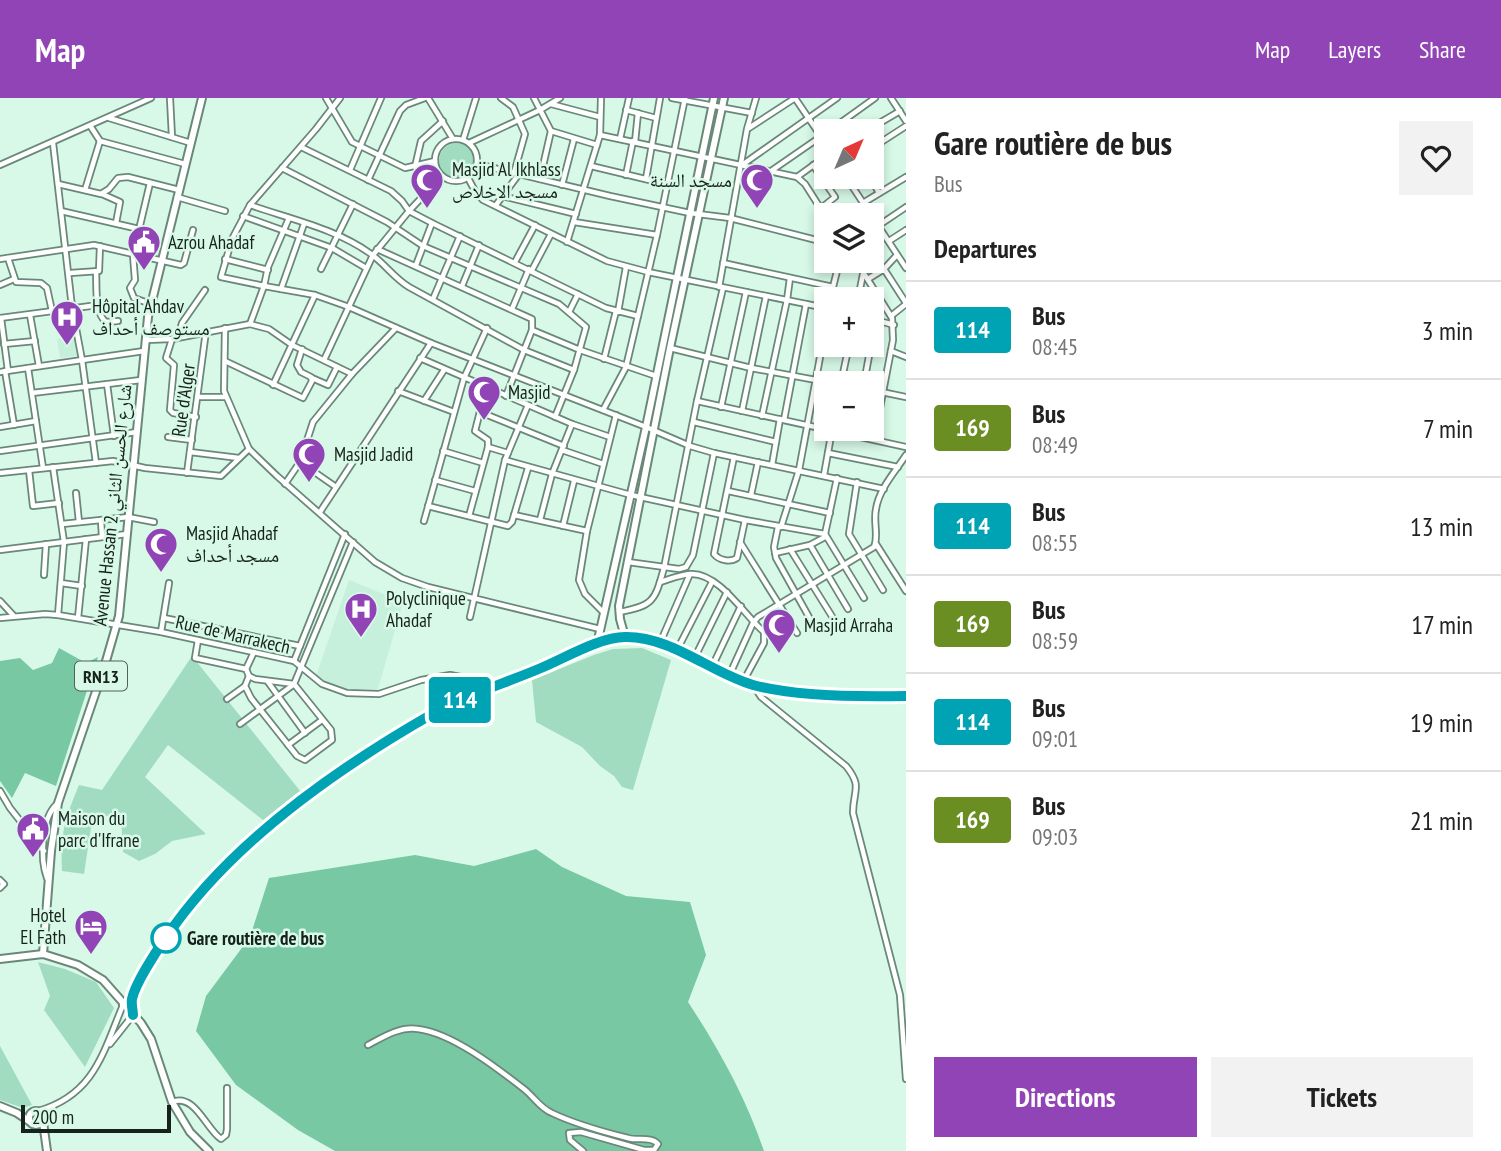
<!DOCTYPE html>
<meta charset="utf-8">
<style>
body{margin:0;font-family:"PT Sans Narrow","Noto Naskh Arabic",sans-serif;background:#f2f2f2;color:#222;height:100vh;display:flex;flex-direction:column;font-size:26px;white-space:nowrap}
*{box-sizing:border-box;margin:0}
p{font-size:23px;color:#767676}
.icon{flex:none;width:38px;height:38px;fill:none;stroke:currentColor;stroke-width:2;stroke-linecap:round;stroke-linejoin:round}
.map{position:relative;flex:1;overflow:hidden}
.side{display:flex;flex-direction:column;background:#fff;width:595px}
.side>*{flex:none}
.badge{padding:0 14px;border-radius:5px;font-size:24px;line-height:46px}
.needle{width:46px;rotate:44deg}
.tools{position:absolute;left:814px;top:21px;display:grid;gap:14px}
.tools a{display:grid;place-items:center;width:70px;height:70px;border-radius:0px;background:#fff;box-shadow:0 4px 10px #0003;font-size:35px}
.scale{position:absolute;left:21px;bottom:18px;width:150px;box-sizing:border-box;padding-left:7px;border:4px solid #16221c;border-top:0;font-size:19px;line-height:24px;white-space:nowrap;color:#16221c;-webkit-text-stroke:5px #d8f9e8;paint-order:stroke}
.map>.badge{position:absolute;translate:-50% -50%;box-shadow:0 0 0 4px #fff}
h2{padding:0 28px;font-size:26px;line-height:63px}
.round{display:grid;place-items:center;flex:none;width:74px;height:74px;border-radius:0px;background:#f2f2f2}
.summary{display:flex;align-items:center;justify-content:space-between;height:119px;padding:0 28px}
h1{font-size:33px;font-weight:800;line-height:52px}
.button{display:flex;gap:14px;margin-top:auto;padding:14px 28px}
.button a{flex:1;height:80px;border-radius:0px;background:#9144b5;color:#fff;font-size:28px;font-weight:800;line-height:80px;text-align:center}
.button a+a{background:#f2f2f2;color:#222}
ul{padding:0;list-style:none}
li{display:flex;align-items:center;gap:21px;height:98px;padding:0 28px;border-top:2px solid #e0e0e0}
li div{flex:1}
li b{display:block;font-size:26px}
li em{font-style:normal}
li .badge{min-width:77px;font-weight:700;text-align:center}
header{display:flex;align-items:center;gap:42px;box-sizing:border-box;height:98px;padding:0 35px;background:#9144b5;color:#fff}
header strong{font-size:33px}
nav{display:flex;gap:38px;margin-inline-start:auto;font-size:24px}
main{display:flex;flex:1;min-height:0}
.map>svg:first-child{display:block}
.built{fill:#c6f0db}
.green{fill:#a1dcc0}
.forest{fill:#78c8a4}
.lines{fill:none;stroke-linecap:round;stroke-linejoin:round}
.street-casing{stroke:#6a8879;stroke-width:8}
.secondary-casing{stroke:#6a8879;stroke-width:10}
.primary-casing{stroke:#6a8879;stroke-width:10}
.street{stroke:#fff;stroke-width:4.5}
.secondary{stroke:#fff;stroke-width:6}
.primary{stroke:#fff;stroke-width:6}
.line-casing{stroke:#fff;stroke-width:16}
.line{stroke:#00a3b4;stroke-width:10}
.stop-dot{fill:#fff;stroke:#00a3b4;stroke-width:3.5}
.labels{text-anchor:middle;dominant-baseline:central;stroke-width:5;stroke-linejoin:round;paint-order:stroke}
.shield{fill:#d8f9e8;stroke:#506259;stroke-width:2}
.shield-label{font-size:18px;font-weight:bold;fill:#16221c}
.poi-label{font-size:19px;fill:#16221c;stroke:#d8f9e8;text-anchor:start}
.street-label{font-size:19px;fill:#16221c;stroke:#d8f9e8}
.stop-label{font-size:19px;font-weight:bold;fill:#16221c;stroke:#d8f9e8;text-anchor:start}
</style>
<header>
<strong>Map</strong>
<nav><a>Map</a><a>Layers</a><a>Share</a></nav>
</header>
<main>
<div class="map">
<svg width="906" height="1053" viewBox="0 0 906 1053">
<rect width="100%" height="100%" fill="#d8f9e8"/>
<g class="built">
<polygon points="74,238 77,258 60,260 57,241"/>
<polygon points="349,482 403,504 378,591 352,592 330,587 316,578"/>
</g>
<g class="green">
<circle cx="457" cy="63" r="18"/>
<polygon points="642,550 671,562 633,692 622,689 614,678 600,668 582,649 536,624 532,582 594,557 613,551"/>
<path d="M 192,558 L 301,694 L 263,722 L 168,647 L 145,679 L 206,736 L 172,743 L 155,756 L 139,763 L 123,754 L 121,719 L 93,717 L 84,776 L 62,773 C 60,735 65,721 79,687 L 102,692 Z"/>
<polygon points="38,864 65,871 96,884 114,910 85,969 44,912 50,898"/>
<polygon points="0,948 32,1007 23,1010 0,1002"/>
</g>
<g class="forest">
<polygon points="59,550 86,565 98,559 56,688 25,675 12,700 0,683 0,563 20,560 33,572 52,565"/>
<path d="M 536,751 L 562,769 L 626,798 L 690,804 L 706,857 L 688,904 C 719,951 746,1000 764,1053 L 335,1053 L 298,1032 L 236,987 L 196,933 L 206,898 L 250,839 L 269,780 L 415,757 L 474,768 Z"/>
</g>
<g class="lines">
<defs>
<g id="street">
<polyline points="170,0 172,39"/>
<polyline points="326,0 352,44 405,70 435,63"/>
<polyline points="428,0 453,41"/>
<polyline points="501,0 513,9 525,36 514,75"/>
<polyline points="534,0 551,33 540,81"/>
<polyline points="672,0 752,15"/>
<polyline points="891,0 906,23"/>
<polyline points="551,6 600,19"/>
<polyline points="626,12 656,20"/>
<polyline points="109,20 191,45"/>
<polyline points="91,29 100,43 185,66"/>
<polyline points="749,30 795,0 826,46"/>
<polyline points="551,33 597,47"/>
<polyline points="829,33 875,0"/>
<polyline points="866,33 900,13"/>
<polyline points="600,37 797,79 805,86 826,119"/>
<circle cx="456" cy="62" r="21"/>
<polyline points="620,41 629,0"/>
<polyline points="463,42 476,0"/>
<polyline points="635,44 638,15"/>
<polyline points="53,45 72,209 82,262 96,365"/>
<polyline points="469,45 540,12 560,0"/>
<polyline points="301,49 391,93 402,103 409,113 432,125 606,210 638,218"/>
<polyline points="872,50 906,28"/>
<polyline points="477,66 610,98 690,115 730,120 824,144"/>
<polyline points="0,67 151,0"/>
<polyline points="742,67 837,0"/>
<polyline points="813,67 835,99 820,111"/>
<polyline points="591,68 666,86"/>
<polyline points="415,69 421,43 443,23"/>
<polyline points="282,70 387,124 423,148 559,206 586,229 574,272 555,319"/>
<polyline points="350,72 381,0"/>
<polyline points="771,73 826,35"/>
<polyline points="626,77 633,43"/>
<polyline points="797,79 826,58"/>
<polyline points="846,79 906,170"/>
<polyline points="870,79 879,95"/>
<polyline points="468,80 475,93 483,102 607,163 648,174 826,210"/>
<polyline points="646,81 660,0"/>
<polyline points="368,82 400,13 406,7 425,0"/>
<polyline points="150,85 133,157 135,182 130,190 134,200 151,206"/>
<polyline points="58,86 101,96 109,91 118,80 128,79 179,92"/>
<polyline points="562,87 574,41"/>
<polyline points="85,92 100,43"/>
<polyline points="102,96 120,104 116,125"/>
<polyline points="502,98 576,116"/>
<polyline points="177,99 225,113"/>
<polyline points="863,105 906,79"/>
<path d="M 250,107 C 290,121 337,131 371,156 C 385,166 394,180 409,189 L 524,252 L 574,272"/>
<polyline points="496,107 519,76"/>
<polyline points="61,113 139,131"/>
<polyline points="243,118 332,150 366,170"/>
<polyline points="289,120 268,169 264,188 221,179 232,141 250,107 316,31 340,0"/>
<polyline points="574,124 657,137"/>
<polyline points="872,132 906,109"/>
<polyline points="826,139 824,144 826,155"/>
<polyline points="889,143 906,132"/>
<polyline points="567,144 600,37 601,0"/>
<polyline points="377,151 532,221 532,232 506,298"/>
<polyline points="8,160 16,184 41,185 47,190 52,213"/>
<polyline points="0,161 94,147 181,167 184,165 193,132"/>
<polyline points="225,161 268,172"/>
<polyline points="834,163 839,165 852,163"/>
<polyline points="856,163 892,220 893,242 874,341"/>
<polyline points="515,164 535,127"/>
<polyline points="723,165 833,189"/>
<polyline points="416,167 432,125"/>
<polyline points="321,171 353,106"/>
<polyline points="884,171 906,205"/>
<polyline points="532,172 551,136"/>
<path d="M 96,174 C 97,189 94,215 106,224 L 118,223"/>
<polyline points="70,175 99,173 100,148"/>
<polyline points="868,181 884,171 897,157"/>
<polyline points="0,187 14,181"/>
<polyline points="462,188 479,147"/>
<polyline points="719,189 747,31 756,0"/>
<polyline points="281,191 304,126"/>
<polyline points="433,201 460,138"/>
<polyline points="830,201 839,165"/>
<polyline points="858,201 863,176"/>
<polyline points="512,211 529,171"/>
<polyline points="569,214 578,196"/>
<polyline points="618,214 626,169"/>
<polyline points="30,217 39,268"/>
<polyline points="891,218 906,206"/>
<polyline points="0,220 98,207"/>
<polyline points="1,220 8,273"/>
<polyline points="872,221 894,227"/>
<polyline points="250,226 269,231 292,247 352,276"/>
<polyline points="225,230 224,293 249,351 277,378 375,464 402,480 428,489 600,531"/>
<polyline points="532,232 580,252 656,278"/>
<polyline points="178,239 182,225 205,192"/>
<polyline points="172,241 166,260 174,267 170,312 173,315 196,319"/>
<polyline points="872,241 875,222"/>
<polyline points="146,242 172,241 250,226 264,188 315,197 349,209 431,245 646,329 690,348 714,355 884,391"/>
<polyline points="4,246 35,243"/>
<polyline points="670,250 751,270 832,285"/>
<polyline points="891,253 906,259"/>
<polyline points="420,260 572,326 610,339"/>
<polyline points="604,261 616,213"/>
<polyline points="324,262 373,157 409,113 442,78"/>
<polyline points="225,263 303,300 312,283 311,279 301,274 297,267 302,251"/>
<polyline points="28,270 43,370"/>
<polyline points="5,273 14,327"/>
<polyline points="0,274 144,253"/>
<polyline points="312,280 328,287 337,269"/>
<polyline points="841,285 849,247"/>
<polyline points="864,285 871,247"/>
<polyline points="107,286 114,338"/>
<polyline points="273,287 315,197"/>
<polyline points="872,292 906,299"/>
<polyline points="398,293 454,314"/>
<polyline points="32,295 141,282"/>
<polyline points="199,299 225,299"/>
<polyline points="424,303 444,272"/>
<polyline points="697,303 906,349"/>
<polyline points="721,309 746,194"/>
<polyline points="603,312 626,269 657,137 685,0"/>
<polyline points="742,313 766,198"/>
<polyline points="480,314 564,348"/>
<polyline points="762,318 787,202 790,180"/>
<polyline points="784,322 806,206"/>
<polyline points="694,324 776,344"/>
<polyline points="0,329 36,323"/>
<polyline points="168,339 192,342"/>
<polyline points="488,349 508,355"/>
<polyline points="562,352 603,366"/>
<polyline points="0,353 137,334"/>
<polyline points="443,353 483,365"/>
<polyline points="190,354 239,360"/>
<polyline points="828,355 898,369"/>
<path d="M 734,359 L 715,451 L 714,456 C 719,462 730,465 737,460 L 745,422"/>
<polyline points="505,362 631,397 745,422 825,436 837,380"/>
<polyline points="300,364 336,389"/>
<polyline points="772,367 780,321"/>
<polyline points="53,369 64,444 58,517"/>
<polyline points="29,372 33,408 59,405"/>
<polyline points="0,375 113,363 145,370 221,378 249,351"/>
<polyline points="187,375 206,233"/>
<polyline points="824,377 832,332"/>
<polyline points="435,382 475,393"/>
<polyline points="857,384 849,436 883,492"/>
<polyline points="285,386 300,364 313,324 352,276 396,230"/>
<polyline points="728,393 830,415"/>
<polyline points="76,395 79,424"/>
<polyline points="751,397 758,364"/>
<polyline points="428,408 508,428 512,424 528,370"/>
<polyline points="320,414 431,245"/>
<polyline points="514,417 587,433"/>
<polyline points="469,418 488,349 488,342 475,333 486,290"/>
<polyline points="540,422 552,376 572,326"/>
<polyline points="424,423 464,280 487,230"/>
<polyline points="62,426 101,422"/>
<polyline points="563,428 574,383"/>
<polyline points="778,429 774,449 776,460 814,528"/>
<polyline points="781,429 799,372 826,227"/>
<polyline points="825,436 864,500"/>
<polyline points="102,439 101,422 128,419 154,424"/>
<polyline points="740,444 797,535"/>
<polyline points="876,446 906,493"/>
<polyline points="810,447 825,439"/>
<polyline points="790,451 833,520"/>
<polyline points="0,452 127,436"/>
<polyline points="775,455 810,447 848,511"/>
<polyline points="628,464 679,471 686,469 693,457 714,355"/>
<polyline points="44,477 46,446"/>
<path d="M 660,484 C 670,481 682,476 692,476 C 720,476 745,518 764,534 L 764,545 L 743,584"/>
<polyline points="61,485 82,488"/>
<polyline points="0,503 13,517"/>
<path d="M 619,514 C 654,508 655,502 664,470 L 697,303 L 723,190"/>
<polyline points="604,515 585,496 579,482 587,433 616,317"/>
<polyline points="470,519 505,362 528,307"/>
<polyline points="0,520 45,516 58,517 161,534 294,563 322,586 347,595 379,596 421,582 450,577 499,586"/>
<polyline points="78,520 86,441"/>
<polyline points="164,520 300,548"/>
<polyline points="161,534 169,485"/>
<polyline points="198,542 195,560 246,571 249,578 255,581 294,586"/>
<polyline points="660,545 690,476"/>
<polyline points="677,552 712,484"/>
<polyline points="694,561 727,494"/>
<polyline points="294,563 345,436"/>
<polyline points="712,569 741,508"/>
<polyline points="246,571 254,554"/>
<polyline points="249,578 245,588 251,600 297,658 305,662 332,642 331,632 294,586 353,444"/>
<path d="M 729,578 L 753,525 L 758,519 L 874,449 C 879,438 873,424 876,411 C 879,391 895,374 906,357"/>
<polyline points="268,584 305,635"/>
<path d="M 754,588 L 761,599 L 846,668 C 863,689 853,692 853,715 L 900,897 L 906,981"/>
<polyline points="227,601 245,588"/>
<polyline points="240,626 293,587"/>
<polyline points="288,647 322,622"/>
<polyline points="0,693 10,710 44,753"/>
<path d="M 47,780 C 40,761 41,720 57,706"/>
<polyline points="0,782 4,786 0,790"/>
<polyline points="110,946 133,917"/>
<path d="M 368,947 C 383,939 400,928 418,931 C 452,935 497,970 524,991 C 534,999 540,1010 552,1015 C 575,1026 604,1034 628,1040 C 638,1043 651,1038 658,1046 L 654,1052 L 644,1052 L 581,1034 L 569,1035 L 570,1042 L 583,1053"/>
<path d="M 172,1004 C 195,995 206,1031 221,1041 L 226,1037 L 227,1031 L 227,990"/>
<path d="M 38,1013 C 94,997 103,955 123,907"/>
<polyline points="43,1021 53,1009"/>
</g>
<g id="secondary">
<polyline points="625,539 620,521 619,508 670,250 724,0"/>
<polyline points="597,546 646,329 714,0"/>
<path d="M 123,907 C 140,897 146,871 156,854 C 167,835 181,815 196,799 C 264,725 347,665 434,615 C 468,596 506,585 541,570 C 565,560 600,539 625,539 C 671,538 711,575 753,587 C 795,599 862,599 906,598"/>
</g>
<g id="primary">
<polyline points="43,856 51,753 58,705 104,570 119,518 148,219 202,0"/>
<polyline points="0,861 43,856 78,867 103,882 141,925 151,941 172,1004 190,1034 209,1053"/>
<polyline points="0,1008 17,1015 29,1023"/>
<circle cx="36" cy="1020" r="7"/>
<polyline points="43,1024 47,1053"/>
</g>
</defs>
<use href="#street" class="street-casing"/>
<use href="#secondary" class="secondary-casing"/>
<use href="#primary" class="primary-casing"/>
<use href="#street" class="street"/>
<use href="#secondary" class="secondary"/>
<use href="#primary" class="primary"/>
</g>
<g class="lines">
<defs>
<path id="line" d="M 133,917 C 133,913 131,906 132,901 C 135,886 155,855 165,841 C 228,746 336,671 434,615 C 468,596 506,585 541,570 C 565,560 600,539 625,539 C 671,538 711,575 753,587 C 797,599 860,599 906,598"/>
</defs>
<use href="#line" class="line-casing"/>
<use href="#line" class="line"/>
</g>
<defs>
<symbol id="mosque-pin" viewBox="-11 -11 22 30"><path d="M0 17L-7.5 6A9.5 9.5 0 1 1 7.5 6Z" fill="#9144b5" stroke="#d8f9e8"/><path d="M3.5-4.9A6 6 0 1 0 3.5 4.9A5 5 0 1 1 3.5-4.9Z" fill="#fff"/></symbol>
<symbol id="civic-pin" viewBox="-11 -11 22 30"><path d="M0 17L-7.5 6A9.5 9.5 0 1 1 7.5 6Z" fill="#9144b5" stroke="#d8f9e8"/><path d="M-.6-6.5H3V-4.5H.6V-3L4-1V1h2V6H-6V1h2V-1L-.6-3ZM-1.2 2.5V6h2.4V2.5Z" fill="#fff"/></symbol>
<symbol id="hospital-pin" viewBox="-11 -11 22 30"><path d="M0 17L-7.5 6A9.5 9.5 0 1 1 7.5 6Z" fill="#9144b5" stroke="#d8f9e8"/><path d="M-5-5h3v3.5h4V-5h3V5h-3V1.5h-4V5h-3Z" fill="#fff"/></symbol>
<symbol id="hotel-pin" viewBox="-11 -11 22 30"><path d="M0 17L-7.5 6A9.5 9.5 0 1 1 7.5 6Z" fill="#9144b5" stroke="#d8f9e8"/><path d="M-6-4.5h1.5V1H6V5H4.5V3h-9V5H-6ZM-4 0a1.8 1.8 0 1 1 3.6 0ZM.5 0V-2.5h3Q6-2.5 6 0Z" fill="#fff"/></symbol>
</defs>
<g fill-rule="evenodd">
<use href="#mosque-pin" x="408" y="63" width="38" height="52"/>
<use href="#mosque-pin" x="738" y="63" width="38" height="52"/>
<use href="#civic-pin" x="125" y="125" width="38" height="52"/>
<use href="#hospital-pin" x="48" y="200" width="38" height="52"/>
<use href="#mosque-pin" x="465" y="275" width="38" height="52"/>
<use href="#mosque-pin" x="290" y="337" width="38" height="52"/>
<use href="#mosque-pin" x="142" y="427" width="38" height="52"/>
<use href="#hospital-pin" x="342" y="492" width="38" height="52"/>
<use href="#mosque-pin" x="760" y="508" width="38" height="52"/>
<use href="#civic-pin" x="14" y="712" width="38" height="52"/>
<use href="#hotel-pin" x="72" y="809" width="38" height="52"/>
</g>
<circle class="stop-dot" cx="166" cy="840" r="14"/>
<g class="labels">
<rect class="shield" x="75" y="563.5" width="52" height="29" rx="5"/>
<g class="shield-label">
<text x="101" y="578">RN13</text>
</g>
<g class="poi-label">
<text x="452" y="71">Masjid Al Ikhlass<tspan x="452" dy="22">مسجد الاخلاص</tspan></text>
<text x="732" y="82" text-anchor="end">مسجد السنة</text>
<text x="168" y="144">Azrou Ahadaf</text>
<text x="92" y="208">Hôpital Ahdav<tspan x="92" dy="22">مستوصف أحداف</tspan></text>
<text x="508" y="294">Masjid</text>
<text x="334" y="356">Masjid Jadid</text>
<text x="186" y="435">Masjid Ahadaf<tspan x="186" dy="22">مسجد أحداف</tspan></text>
<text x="386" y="500">Polyclinique<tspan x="386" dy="22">Ahadaf</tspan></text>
<text x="804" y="527">Masjid Arraha</text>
<text x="58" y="720">Maison du<tspan x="58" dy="22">parc d'Ifrane</tspan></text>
<text x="66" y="817" text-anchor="end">Hotel<tspan x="66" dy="22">El Fath</tspan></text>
</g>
<g class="street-label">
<text transform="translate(183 302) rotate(-82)">Rue d'Alger</text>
<text transform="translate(112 407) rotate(-84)">Avenue Hassan 2 شارع الحسن الثاني</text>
<text transform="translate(233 536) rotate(13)">Rue de Marrakech</text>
</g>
<g class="stop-label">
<text x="187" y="840">Gare routière de bus</text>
</g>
</g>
</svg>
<div class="tools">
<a><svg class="needle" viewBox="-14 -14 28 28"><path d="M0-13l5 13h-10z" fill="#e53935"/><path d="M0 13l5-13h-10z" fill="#767676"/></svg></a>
<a><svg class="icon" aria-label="layers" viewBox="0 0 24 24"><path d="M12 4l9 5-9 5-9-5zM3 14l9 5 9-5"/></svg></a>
<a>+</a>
<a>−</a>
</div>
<div class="scale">200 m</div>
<b class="badge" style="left:460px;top:602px;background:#00a3b4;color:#fff">114</b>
</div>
<section class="side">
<div class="summary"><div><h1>Gare routière de bus</h1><p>Bus</p></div><a class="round"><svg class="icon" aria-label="heart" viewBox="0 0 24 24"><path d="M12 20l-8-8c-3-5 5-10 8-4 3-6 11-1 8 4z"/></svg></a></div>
<h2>Departures</h2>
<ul>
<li><span class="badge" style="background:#00a3b4;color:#fff">114</span><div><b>Bus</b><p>08:45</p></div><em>3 min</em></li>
<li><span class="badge" style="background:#6b8e23;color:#fff">169</span><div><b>Bus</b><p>08:49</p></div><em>7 min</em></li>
<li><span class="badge" style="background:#00a3b4;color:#fff">114</span><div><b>Bus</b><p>08:55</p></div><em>13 min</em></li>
<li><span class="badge" style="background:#6b8e23;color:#fff">169</span><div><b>Bus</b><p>08:59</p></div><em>17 min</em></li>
<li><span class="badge" style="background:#00a3b4;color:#fff">114</span><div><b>Bus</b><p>09:01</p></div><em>19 min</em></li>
<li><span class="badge" style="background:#6b8e23;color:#fff">169</span><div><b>Bus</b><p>09:03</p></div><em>21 min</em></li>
</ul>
<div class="button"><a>Directions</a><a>Tickets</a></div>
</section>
</main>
